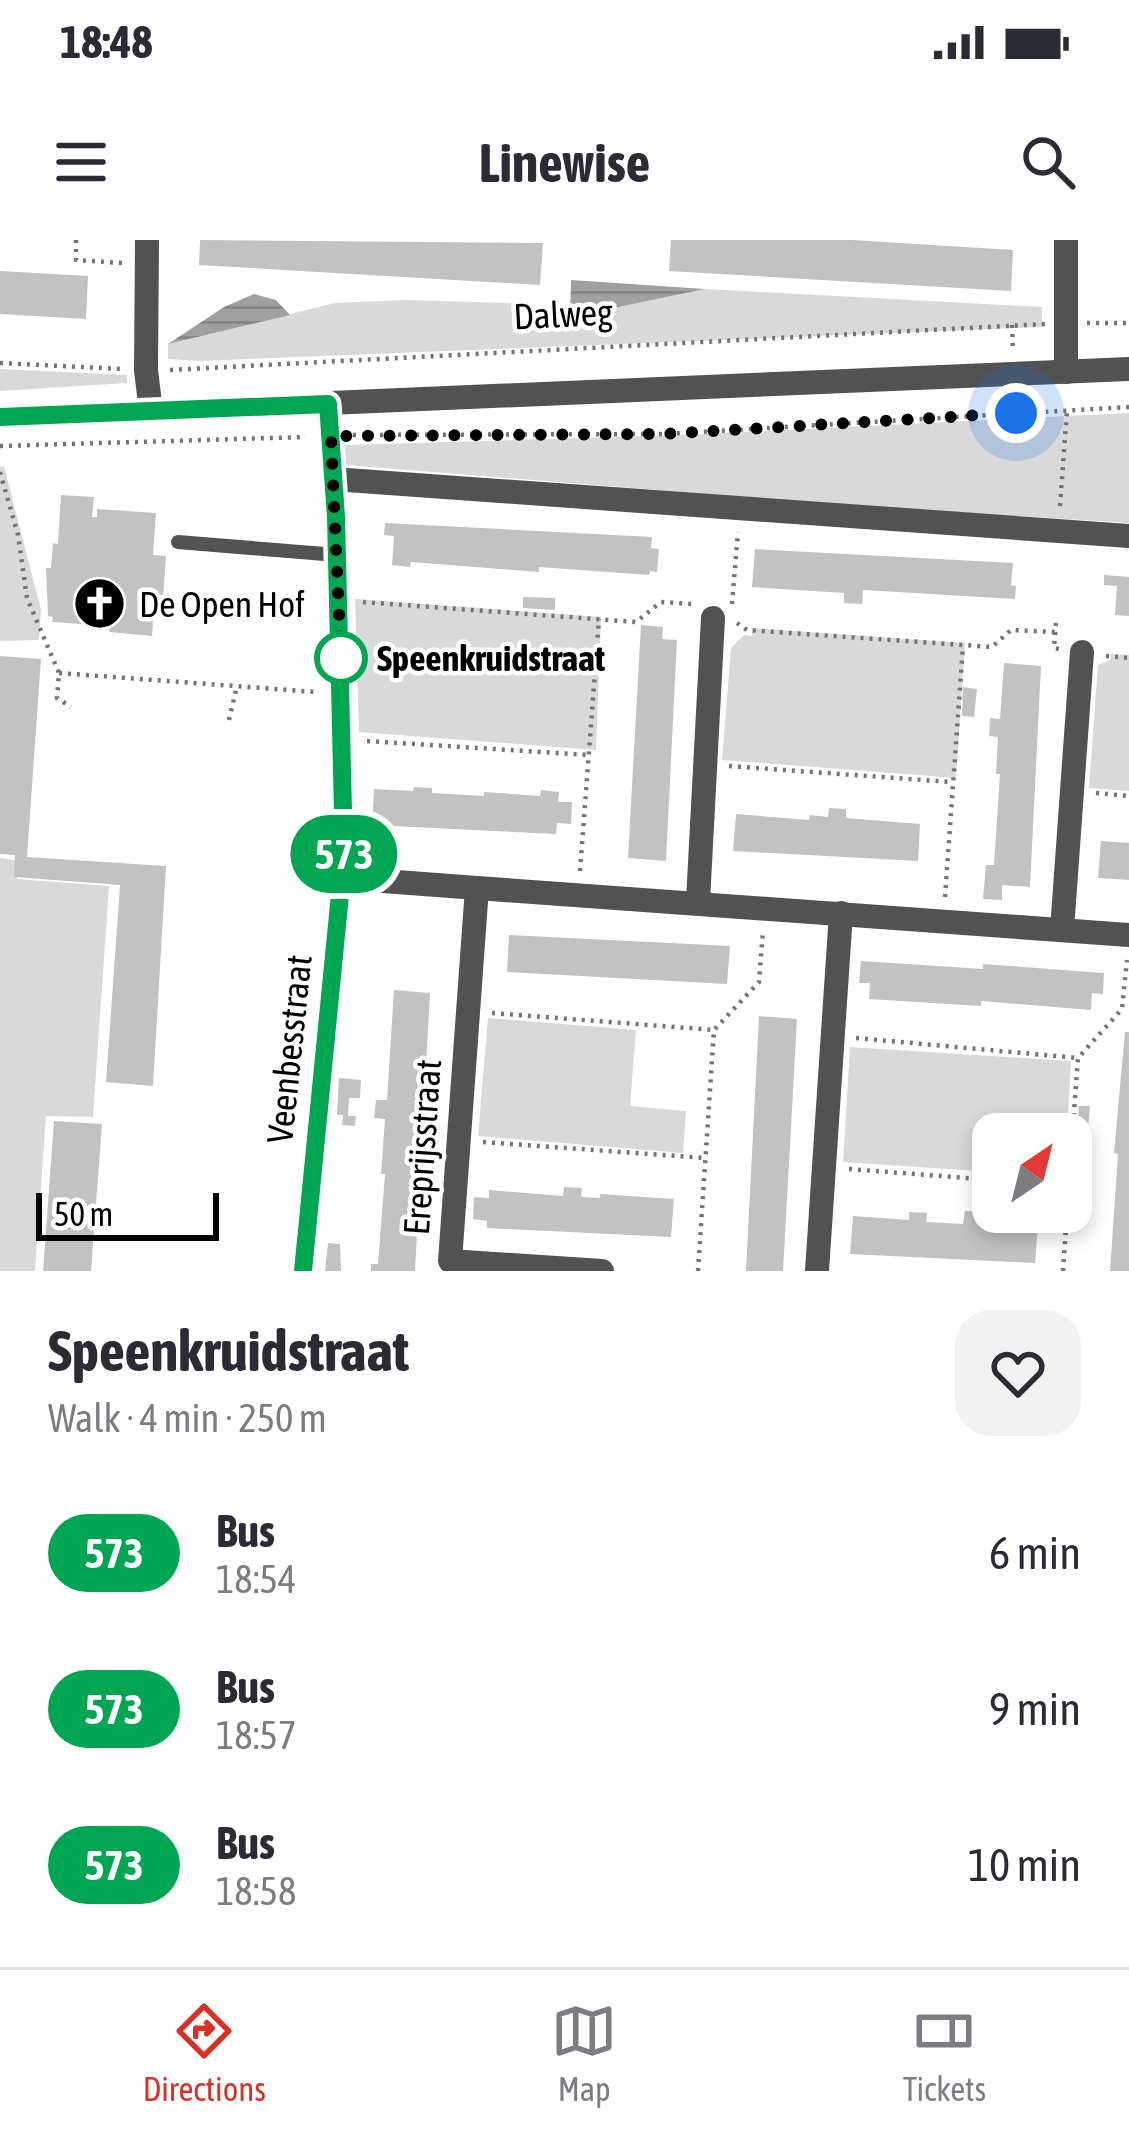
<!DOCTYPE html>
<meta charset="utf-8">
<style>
body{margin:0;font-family:"Asap Condensed",sans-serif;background:#f2f2f3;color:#2b2b33;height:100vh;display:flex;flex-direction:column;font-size:45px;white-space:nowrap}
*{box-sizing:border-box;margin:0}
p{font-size:39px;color:#7c7c81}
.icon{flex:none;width:66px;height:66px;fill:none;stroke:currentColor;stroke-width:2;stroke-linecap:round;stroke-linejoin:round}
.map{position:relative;height:1031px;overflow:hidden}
.panel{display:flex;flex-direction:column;background:#fff;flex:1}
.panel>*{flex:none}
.badge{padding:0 24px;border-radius:39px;font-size:42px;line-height:78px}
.needle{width:78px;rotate:35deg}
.controls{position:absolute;left:972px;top:873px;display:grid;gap:24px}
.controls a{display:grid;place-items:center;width:120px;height:120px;border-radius:24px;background:#fff;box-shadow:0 6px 18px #0003;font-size:60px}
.scale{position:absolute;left:36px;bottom:30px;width:183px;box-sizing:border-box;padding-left:12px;border:6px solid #000;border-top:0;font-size:33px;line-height:42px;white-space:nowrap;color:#000;-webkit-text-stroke:9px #fff;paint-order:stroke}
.you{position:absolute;width:60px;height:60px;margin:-30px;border:9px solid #fff;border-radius:50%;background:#1a73e8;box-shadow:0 0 0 18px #1a73e833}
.map>.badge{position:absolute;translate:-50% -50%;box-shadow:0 0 0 6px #fff}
.round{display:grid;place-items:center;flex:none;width:126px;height:126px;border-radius:36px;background:#f2f2f3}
.head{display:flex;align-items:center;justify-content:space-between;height:204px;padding:0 48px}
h1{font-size:57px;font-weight:700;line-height:90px}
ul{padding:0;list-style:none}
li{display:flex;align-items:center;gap:36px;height:156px;padding:0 48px}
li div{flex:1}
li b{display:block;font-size:45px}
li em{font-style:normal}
li .badge{min-width:132px;font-weight:700;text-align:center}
.status{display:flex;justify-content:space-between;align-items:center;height:84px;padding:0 60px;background:#fff;direction:ltr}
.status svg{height:33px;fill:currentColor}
header{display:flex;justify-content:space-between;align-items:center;height:156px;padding:0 48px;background:#fff;font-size:54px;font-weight:700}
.dock{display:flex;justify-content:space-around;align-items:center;height:168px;border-top:3px solid #e1e1e2;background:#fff;font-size:33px;color:#7c7c81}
.dock a{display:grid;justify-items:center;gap:6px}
.dock .active{color:#d93025}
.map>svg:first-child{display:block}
.grass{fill:#d9d9d9}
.water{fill:url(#water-rules)}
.building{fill:#c2c2c2}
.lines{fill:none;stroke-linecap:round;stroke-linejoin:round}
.path{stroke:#747474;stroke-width:4.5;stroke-dasharray:3 6;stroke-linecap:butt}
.service{stroke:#525252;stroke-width:14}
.minor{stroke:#525252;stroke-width:24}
.tertiary{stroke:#525252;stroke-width:24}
.line-casing{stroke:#fff;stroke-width:27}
.line{stroke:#00a651;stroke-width:18}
.walk{stroke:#000;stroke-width:12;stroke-dasharray:0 21.6}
.stop-dot{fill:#fff;stroke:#00a651;stroke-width:6}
.labels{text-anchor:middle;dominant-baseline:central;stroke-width:9;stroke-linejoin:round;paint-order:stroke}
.street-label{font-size:36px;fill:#000;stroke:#fff}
.poi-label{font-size:36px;fill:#000;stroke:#fff;text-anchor:start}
.stop-label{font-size:36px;font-weight:bold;fill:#000;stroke:#fff;text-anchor:start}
</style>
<div class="status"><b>18:48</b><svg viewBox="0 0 49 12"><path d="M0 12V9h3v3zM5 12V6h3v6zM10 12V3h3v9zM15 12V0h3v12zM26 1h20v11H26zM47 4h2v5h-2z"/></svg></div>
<header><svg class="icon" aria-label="menu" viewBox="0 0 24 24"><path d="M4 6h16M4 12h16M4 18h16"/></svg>Linewise<svg class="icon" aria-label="search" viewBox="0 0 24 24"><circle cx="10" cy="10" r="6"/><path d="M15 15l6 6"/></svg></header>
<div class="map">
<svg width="1129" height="1031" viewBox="0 0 1129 1031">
<defs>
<pattern id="water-rules" width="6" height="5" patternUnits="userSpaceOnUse" patternTransform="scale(3)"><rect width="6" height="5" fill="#a0a0a0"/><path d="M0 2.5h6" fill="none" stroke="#888"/></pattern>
</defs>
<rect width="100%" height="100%" fill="#fff"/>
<g class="grass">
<polygon points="705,49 1042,67 1042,87 200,121 168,119 168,104 335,63 406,60 511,63 555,80"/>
<polygon points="0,129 127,135 127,143 0,151"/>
<polygon points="1129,173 1129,283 845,265 346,225 345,205 685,195"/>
<polygon points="4,226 41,370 39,400 0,401 0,227"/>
<polygon points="355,359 601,377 596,510 359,492"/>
<polygon points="752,388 965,403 956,538 722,520 731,408 744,395 752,396"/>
<polygon points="1111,414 1129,415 1129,551 1089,548 1098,425 1110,420"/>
<polygon points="0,618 19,621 17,639 109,646 93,877 46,876 35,1031 0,1031"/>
<polygon points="488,778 636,790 630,866 686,871 683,913 478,896"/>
<polygon points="850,807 1071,821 1067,894 993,894 993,932 843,922"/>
</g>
<g class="water">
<polygon points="571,40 705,49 570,77"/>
<polygon points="254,54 276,60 290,75 168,104 224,67"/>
</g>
<g class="building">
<polygon points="200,0 543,3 540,45 199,25"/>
<polygon points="671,0 852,0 1013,10 1011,51 669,31"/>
<polygon points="0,31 88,36 86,79 0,74"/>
<polygon points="61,255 94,257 92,277 97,277 97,269 156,273 153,315 166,316 163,359 150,358 149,365 154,365 152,396 109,392 110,386 52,382 53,377 48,376 46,328 51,328 53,303 58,304"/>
<polygon points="385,283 652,297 651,308 659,309 657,332 650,331 649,335 539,327 539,332 411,322 410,327 392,325 394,296 384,295"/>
<polygon points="755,309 1013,323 1011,345 1016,346 1015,359 863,350 862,364 844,363 844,353 752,347"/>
<polygon points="1104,335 1129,337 1129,376 1115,375 1117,346 1104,345"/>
<polygon points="523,357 555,358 555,370 523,368"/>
<polygon points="641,385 663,387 662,399 677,400 666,621 628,618"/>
<polygon points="0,416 41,419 27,617 166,626 153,846 106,842 120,645 14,637 15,615 0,614"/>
<polygon points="1004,423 1041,426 1030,647 1002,645 1002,660 983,659 986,625 994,625 1000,534 996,534 998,497 989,496 990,478 1000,479"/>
<polygon points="963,447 977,449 974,477 962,476"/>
<polygon points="414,547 432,548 432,553 484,556 484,552 540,556 541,550 559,552 558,562 572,562 571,584 557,583 556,594 372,585 374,549 413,551"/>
<polygon points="829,568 846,569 846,578 920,584 918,621 733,611 736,574 809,580 810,575 828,577"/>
<polygon points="1101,601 1129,603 1129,640 1098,638"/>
<polygon points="509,695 730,706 727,744 507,732"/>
<polygon points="861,721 983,729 983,724 1104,733 1103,754 1092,753 1091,770 981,761 981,766 869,759 870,743 859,743"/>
<polygon points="394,750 430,753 415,1031 371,1031 371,1024 378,1024 385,934 381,934 385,879 374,878 376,860 387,860"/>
<polygon points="759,776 797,779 783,1031 746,1031"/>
<polygon points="1125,792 1129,792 1129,1031 1110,1031 1118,914 1114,913"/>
<polygon points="339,838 361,840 360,858 349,858 348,876 356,876 355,886 342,885 343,875 337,875"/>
<polygon points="1079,866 1090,866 1085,922 1076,921"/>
<polygon points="54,881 102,884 91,1031 43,1031"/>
<polygon points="564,947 582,948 581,957 600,958 600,954 674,959 671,997 487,988 487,981 473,979 474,957 489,958 489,950 563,956"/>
<polygon points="965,971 983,972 982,981 1038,985 1035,1023 850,1014 853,976 909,980 909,972 927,973 926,982 963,984"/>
<polygon points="328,1003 340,1004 341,1031 325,1031"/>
</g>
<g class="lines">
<g class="path">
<polyline points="76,0 76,20 122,23"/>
<polyline points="1087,83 1129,83"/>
<polyline points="1012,85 1013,110"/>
<polyline points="0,123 123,129"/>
<polyline points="170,130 1045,84"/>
<polyline points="353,195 665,194 1129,167"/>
<polyline points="0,206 306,197"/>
<polyline points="0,232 18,295 27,358 59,433 57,458 71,467"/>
<polyline points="1060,266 1067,170"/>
<polyline points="363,362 636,382 661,362 692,364"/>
<polyline points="732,364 738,292"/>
<polyline points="737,383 747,390 992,407 1011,390 1055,392"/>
<polyline points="1056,383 1054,408 1059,409"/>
<polyline points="1106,416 1129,418"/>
<polyline points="59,433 316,452"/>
<polyline points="229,480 237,446"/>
<polyline points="367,501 589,515"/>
<polyline points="729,526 951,542"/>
<polyline points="1096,553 1129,556"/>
<polyline points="580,631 599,379"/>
<polyline points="945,657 963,406"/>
<polyline points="492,773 714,790"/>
<polyline points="856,798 1078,818"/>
<polyline points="483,902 705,918"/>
<polyline points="1071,912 1078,818 1122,769 1127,720"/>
<polyline points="849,929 993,940"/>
<polyline points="698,1031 714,790 759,742 763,690"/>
<polyline points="1063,1031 1067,972"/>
</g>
<polyline class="service" points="178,302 337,315"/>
<g class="minor">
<polyline points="147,0 146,130 151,172"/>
<polyline points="1066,132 1066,0"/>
<polyline points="333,239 1129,296"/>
<polyline points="343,638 477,648 450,1021 602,1031"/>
<polyline points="477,648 1129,695"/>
<polyline points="698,661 713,378"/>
<polyline points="1062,690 1082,412"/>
<polyline points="303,1031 344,614 336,277 328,163"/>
<polyline points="817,1031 841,673"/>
</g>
<polyline class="tertiary" points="0,177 1129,129"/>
</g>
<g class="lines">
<defs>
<polyline id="line" points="0,177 328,164 336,277 344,614 303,1031"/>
</defs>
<use href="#line" class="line-casing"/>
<use href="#line" class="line"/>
<polyline class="walk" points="341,418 331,196 664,194 1016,173"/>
</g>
<defs>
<symbol id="church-disc" viewBox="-11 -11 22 22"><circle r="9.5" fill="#000" stroke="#fff"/><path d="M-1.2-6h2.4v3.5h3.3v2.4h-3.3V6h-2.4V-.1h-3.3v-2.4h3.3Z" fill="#fff"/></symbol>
</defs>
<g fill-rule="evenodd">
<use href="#church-disc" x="70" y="334" width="59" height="59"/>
</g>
<circle class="stop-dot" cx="341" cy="418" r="24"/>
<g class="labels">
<g class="street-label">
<text transform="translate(563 74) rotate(-3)">Dalweg</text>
<text transform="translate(289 809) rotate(-84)">Veenbesstraat</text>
<text transform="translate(422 907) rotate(-86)">Ereprijsstraat</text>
</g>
<g class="poi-label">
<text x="139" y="364">De Open Hof</text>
</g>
<g class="stop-label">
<text x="377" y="418">Speenkruidstraat</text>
</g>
</g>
</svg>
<div class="controls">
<a><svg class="needle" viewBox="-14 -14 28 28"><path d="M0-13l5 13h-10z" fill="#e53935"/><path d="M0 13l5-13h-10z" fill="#7c7c81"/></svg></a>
</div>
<div class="scale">50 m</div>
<div class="you" style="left:1016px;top:173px"></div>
<b class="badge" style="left:344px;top:614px;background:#00a651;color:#fff">573</b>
</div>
<section class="panel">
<div class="head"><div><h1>Speenkruidstraat</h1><p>Walk · 4 min · 250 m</p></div><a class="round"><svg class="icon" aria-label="heart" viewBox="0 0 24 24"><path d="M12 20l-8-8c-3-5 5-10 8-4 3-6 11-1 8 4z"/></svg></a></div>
<ul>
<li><span class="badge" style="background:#00a651;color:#fff">573</span><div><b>Bus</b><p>18:54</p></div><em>6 min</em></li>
<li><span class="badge" style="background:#00a651;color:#fff">573</span><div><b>Bus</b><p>18:57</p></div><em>9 min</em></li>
<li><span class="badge" style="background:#00a651;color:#fff">573</span><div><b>Bus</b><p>18:58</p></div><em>10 min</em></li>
</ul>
</section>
<nav class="dock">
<a class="active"><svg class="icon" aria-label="directions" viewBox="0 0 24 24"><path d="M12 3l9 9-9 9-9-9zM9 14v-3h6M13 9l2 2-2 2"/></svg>Directions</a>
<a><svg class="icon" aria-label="map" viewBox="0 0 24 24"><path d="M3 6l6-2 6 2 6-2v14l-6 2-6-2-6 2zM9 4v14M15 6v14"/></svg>Map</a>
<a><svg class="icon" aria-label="tickets" viewBox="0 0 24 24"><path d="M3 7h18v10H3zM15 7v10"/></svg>Tickets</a>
</nav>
